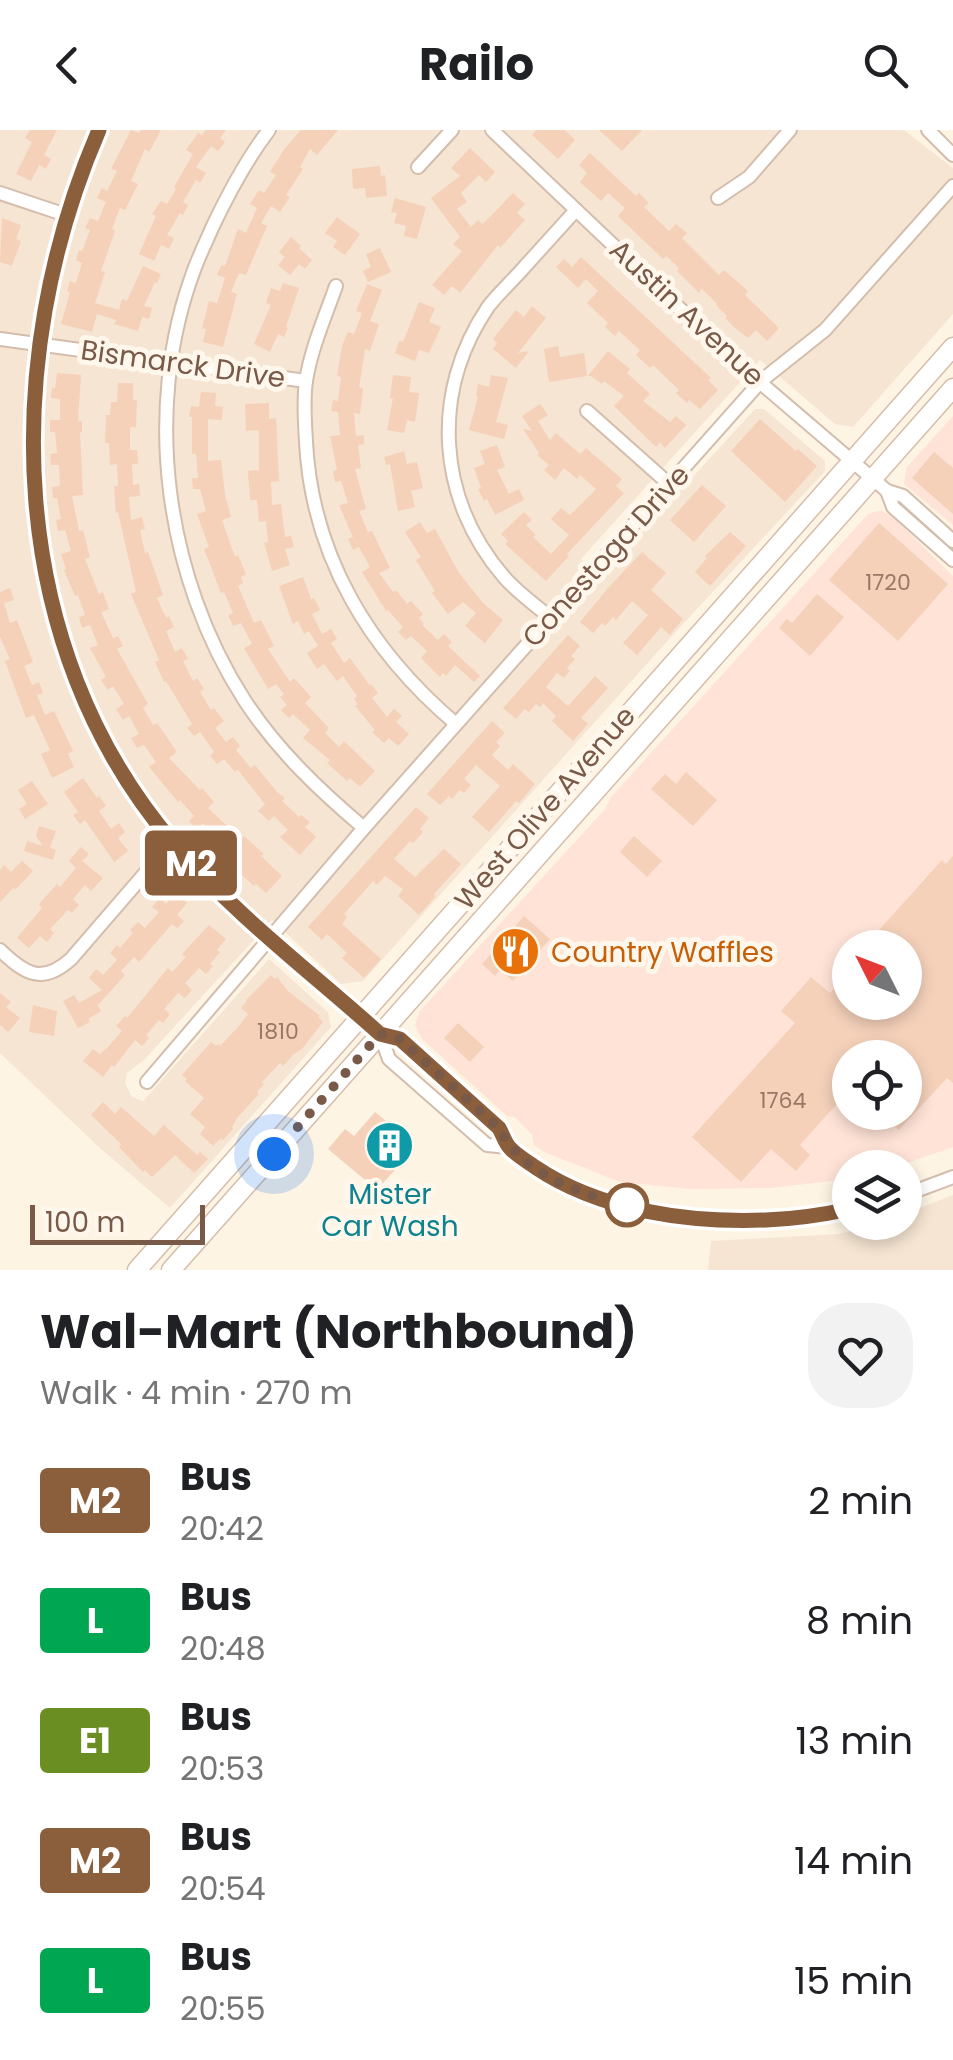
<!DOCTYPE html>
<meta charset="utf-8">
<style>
body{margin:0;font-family:Poppins,sans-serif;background:#f2f2f2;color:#202124;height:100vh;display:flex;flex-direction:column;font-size:38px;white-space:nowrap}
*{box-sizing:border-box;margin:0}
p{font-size:32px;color:#757577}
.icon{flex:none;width:55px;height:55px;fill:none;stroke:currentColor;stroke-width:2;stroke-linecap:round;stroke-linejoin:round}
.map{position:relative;height:1140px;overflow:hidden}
.side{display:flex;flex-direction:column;background:#fff;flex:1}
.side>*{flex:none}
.badge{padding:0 20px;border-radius:8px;font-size:35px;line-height:65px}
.needle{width:65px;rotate:312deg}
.tools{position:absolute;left:832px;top:800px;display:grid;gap:20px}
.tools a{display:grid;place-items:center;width:90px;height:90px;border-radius:50%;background:#fff;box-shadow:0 5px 15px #0003;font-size:50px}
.scale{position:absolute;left:30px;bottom:25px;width:175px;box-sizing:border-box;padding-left:10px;border:5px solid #795947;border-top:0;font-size:28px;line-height:35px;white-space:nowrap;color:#795947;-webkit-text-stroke:8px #fff7ec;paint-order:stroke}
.you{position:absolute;width:50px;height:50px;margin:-25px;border:8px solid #fff;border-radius:50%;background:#1a73e8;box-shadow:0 0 0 15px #1a73e833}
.map>.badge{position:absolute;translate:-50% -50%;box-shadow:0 0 0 5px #fff}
.round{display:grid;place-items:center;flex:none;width:105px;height:105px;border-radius:40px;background:#f2f2f2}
.overview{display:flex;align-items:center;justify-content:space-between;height:170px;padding:0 40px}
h1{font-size:48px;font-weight:700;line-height:75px}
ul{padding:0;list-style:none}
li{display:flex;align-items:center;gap:30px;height:120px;padding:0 40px}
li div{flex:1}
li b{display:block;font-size:38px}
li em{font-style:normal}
li .badge{min-width:110px;font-weight:700;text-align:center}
header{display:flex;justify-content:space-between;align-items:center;height:130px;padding:0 40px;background:#fff;font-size:45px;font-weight:700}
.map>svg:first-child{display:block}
.residential{fill:#f6e5d2}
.commercial{fill:#ffe3d7;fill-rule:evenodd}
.building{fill:#f5d1ba}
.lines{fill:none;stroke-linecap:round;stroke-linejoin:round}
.street-casing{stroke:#d3bdac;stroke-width:16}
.secondary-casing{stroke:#d6bda9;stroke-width:21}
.street{stroke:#fff;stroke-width:12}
.secondary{stroke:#fff;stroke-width:18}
.line-casing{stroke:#fff;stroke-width:22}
.line{stroke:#8b5e3c;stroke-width:15}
.walk{stroke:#795947;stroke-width:10;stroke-dasharray:0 18}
.stop-dot{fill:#fff;stroke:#8b5e3c;stroke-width:5}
.labels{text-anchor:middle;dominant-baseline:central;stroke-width:10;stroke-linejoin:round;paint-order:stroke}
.number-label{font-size:22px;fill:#987764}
.street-label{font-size:28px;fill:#795947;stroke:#fff7ec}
.food-label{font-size:28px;fill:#c56008;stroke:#fff7ec;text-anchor:start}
.culture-label{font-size:28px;fill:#0d838f;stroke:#fff7ec}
</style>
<header><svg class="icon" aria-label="back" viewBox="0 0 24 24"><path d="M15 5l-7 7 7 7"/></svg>Railo<svg class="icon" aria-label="search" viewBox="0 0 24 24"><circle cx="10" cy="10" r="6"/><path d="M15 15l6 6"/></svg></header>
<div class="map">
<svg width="953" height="1140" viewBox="0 0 953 1140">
<rect width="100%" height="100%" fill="#fef4e4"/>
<g class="residential">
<polygon points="0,0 904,0 953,38 953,184 853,297 835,294 760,230 581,429 603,445 755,279 764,279 825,331 825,341 670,508 363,851 341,854 272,790 144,930 127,943 125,953 132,967 143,971 269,829 328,882 331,897 170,1078 101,1019 0,923"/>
<polygon points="953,1065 953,1140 708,1140 711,1111 839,1104 883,1093 905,1092 905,1084"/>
</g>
<g class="commercial">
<polygon points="953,286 953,395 904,354 907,337"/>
<path d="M 881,380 L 893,387 L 953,446 L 953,1017 L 896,1037 L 850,1038 L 850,1049 L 770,1058 L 690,1059 L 620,1052 L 544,1022 L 534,1015 L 532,1005 L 515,987 L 507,986 L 422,909 L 415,895 L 420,881 L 606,678 L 611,667 L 868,384 ZM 850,818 L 905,818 L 905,872 L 850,872 ZM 850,928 L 905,928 L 905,982 L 850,982 Z"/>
</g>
<g class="building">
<polygon points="30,0 57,0 44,25 51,29 46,39 39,35 31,51 16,44 32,12 25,8"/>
<polygon points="131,0 139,3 141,0 161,0 149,22 145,19 131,51 138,54 125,80 120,78 112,99 115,101 101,141 105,142 95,173 119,180 122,169 127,171 143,136 161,144 157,153 155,152 144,176 152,178 149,189 142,187 138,201 114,194 116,190 97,184 92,202 61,194 70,162 67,161 70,151 76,153 82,133 76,130 79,120 82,121 90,100 85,98 90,88 98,91 106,72 97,68 102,58 107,61 117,41 111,39"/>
<polygon points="206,0 226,0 220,8 225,12 218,21 211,16 196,37 206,43 200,53 196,50 183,72 188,75 183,85 180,83 167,105 174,108 169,119 161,115 154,131 139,124 156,86 152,84 161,71 167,74 176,59 174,57 193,24 186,20 198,3 202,5"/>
<polygon points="301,0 338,0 317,25 310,19 300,37 303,39 286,65 290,67 280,82 271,76 261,93 267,96 246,145 239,143 231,162 237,164 223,217 203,212 206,199 202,198 209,171 217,173 225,148 217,145 221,135 225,136 238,99 246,103 257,78 250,74 259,60 264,63 276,45 270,42 285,18"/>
<polygon points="537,0 565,0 575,10 558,29 532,5"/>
<polygon points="599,0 642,0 622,21"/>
<polygon points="470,18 495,42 486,52 479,45 461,63 467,72 457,79 471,97 478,90 482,94 487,90 513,63 525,74 517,83 525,90 500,118 498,115 460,163 452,156 444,165 432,155 462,121 453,114 460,107 431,68 460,46 451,38"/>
<polygon points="590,23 636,66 639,63 649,73 644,77 669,101 676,94 687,103 682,108 719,145 724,140 748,161 745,165 779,198 767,211 756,200 748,208 735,198 725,188 727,186 716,175 717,174 702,159 699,163 677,141 679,138 666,126 663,129 618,86 625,78 608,63 601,71 580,52 587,43 579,35"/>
<polygon points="380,36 381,46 385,45 387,66 366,68 365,58 353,59 352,39"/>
<polygon points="395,68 426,77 417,109 404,106 406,96 394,93 397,83 391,82"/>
<polygon points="337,87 360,104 345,125 333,117 337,111 325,103"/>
<polygon points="2,88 21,95 16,109 21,111 12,136 0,132"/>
<polygon points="291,107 301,116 299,118 312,130 305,139 299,134 290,145 278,135 285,127 279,122"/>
<polygon points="380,118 391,142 368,152 363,141 371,137 366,124"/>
<polygon points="581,127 711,248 708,250 718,260 700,279 689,270 687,273 676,263 679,260 653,235 650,238 636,225 640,220 619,201 615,206 605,197 608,193 587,173 598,161 586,149 578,158 556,137 564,129 572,137"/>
<polygon points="283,153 299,158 286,197 288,198 284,207 278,204 270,222 254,214 271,175 266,173 271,158 280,161"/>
<polygon points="367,154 382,160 370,191 379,194 370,221 365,219 359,258 363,258 360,284 354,283 356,306 364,305 364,314 358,315 361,338 355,339 366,379 359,381 368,402 372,401 390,438 379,443 393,462 396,460 407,474 411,471 423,484 419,488 424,494 422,495 438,510 444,504 452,512 448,516 480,546 474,552 455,535 446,546 443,543 440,547 421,528 427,521 411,506 406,510 398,502 403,497 388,480 386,481 362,442 370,437 359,417 353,420 348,409 353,407 339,375 348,373 341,351 335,352 333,341 337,340 330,306 340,305 338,282 331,281 333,270 338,271 341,247 337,246 342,216 348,202 354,204 362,183 356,181"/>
<polygon points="419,172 435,178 429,192 441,197 429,223 419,220 415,231 395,223 399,211 403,212"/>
<polygon points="532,176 546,188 518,223 529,221 516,238 493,219 497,213 493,209 516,180 524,187"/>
<polygon points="558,216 560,227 584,223 587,246 549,252 544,219"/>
<polygon points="608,221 630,239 627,243 650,264 643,271 670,292 676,286 686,295 665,318 660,312 656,317 614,276 624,266 604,251 602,254 591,246 588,246"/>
<polygon points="57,243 81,245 78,291 82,291 82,302 80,302 83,365 72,366 79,401 83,400 90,427 85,429 99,464 103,462 109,479 101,482 113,508 118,506 123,516 117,519 148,574 143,578 153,595 157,593 177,622 169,628 200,660 202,658 214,672 208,678 241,709 244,706 264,724 261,726 282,746 266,763 256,754 254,756 234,738 238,733 223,719 219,723 211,715 218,708 203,693 196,699 189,691 194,686 180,670 178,672 149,637 156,632 144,615 137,618 131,608 139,604 129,586 123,590 116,579 124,574 113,556 108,560 101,550 106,547 90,518 98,515 90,495 82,498 79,487 85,485 78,465 75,466 64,440 66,439 61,424 71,421 65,400 58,401 56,390 61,389 57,368 53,368 52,357 60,356 59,335 51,335 50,324 57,323 55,302 50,302 50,290 60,290 60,269 51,268 52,258 55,258"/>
<polygon points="393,245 411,247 409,262 419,263 415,292 407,290 404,303 387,300 393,268 390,268"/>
<polygon points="491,245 508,248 496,292 508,295 504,309 469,300 478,267 476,266 478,254 489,257"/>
<polygon points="118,253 133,253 133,270 137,270 136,297 130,297 130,320 137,320 138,334 132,334 133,355 139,354 140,366 129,367 131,390 142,387 145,399 140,400 145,423 148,422 163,465 157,468 166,488 169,486 174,497 166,501 175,522 182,518 188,529 183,531 193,551 197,548 204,559 200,562 211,580 214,578 224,591 215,598 226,612 233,607 240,616 236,620 251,638 255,635 277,662 285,668 282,671 299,687 301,685 310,692 305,697 316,707 300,725 280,707 288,700 274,686 269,691 258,681 265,674 238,640 235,642 224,629 217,634 210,626 214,622 200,602 194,606 187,598 192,594 166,551 164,552 155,532 159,530 131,464 136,462 118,382 116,383 114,356 118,356 117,334 110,335 109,313 105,313 106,285 110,285 111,272 117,272"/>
<polygon points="201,262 216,263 215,276 223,277 222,290 208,289 208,331 221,330 225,365 231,387 222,390 235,427 238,425 246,444 241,447 243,453 238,456 254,493 261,490 274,516 268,519 290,552 294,548 311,567 305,573 329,598 325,603 339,617 344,611 375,641 360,657 350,648 347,651 327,633 330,630 303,608 310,600 293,584 289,588 281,580 287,575 280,567 284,564 276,554 268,559 244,518 252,514 241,493 233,496 228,485 233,483 224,462 221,463 204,419 209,417 197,384 206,381 200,359 193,359 192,348 198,348 196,324 192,324 192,287 189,287 191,276 199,277"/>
<polygon points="269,273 269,289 276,288 279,351 271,352 272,375 281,374 285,407 291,406 294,417 285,419 290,435 272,441 264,413 268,412 266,391 259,392 257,370 250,370 248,341 259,340 259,300 246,301 245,274"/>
<polygon points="540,274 548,285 538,291 550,310 556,303 580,324 586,318 622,349 616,356 624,363 567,424 569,426 546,451 505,414 508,411 501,404 524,382 532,390 526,395 536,405 533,407 551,424 569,405 551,389 561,378 570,385 596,359 580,345 577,349 564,338 555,350 544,340 549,335 537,325 539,323 523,299 532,301 522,286"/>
<polygon points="760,289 796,321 798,319 817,336 785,372 731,321"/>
<polygon points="497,315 505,337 497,340 509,364 519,359 524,370 495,385 487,369 484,371 478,359 481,358 474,338 485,334 480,321"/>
<polygon points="404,321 407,334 417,332 423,358 411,361 415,377 398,381 390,334 386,335 384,327"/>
<polygon points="934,322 953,338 953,384 912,348"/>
<polygon points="702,355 726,376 694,412 670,390"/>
<polygon points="420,392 427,403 435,399 459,443 483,473 503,490 485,513 465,496 476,483 463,472 448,484 432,463 435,461 416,430 421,427 405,402"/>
<polygon points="879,393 948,454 898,511 829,450"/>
<polygon points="730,402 746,416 710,456 695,442 707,428 705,426"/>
<polygon points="642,422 666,443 651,460 683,489 670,505 661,497 637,525 623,513 648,485 632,471 616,490 613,487 605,496 602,493 593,503 580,492 609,457"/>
<polygon points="303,447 311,469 314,468 320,480 312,484 322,504 331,499 337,509 331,513 344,533 350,528 370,556 371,554 378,563 372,568 387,587 394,579 402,586 396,592 409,604 398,616 389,608 384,613 372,602 375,600 355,576 358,574 354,569 357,566 343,546 337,551 324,534 317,539 307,523 318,516 309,501 304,504 298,491 293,494 279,456"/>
<polygon points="10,458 14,470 4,473 10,493 17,490 33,532 24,536 32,555 39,552 43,563 37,565 45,585 54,581 73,621 68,624 74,637 52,648 41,624 50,620 34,585 26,588 5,531 10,529 0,507 0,462"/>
<polygon points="817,464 844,487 810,526 779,498 787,489 792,493"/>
<polygon points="568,505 580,516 571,526 575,529 567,538 570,541 564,548 557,543 546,557 568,576 595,546 608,558 581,588 588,594 573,611 552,591 556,586 543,573 540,577 536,574 529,582 525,579 516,589 503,578"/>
<polygon points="492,591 505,603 496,612 500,616 492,625 508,640 513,634 535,654 519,673 516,671 489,702 472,687 500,656 476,635 464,649 471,655 464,663 460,660 452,669 449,666 440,675 427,664"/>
<polygon points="686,642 717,670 693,696 651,659 665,644 676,654"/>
<polygon points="83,648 97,668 99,666 106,676 99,681 111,699 119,693 125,702 118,708 128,721 114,732 85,690 80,694 73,685 78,682 64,662"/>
<polygon points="32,651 48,674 25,689 19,679 27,674 18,660"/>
<polygon points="416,677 429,688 420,699 423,702 413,713 410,711 394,729 415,747 444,719 461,734 434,764 436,766 419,785 398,766 403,759 385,746 377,755 373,751 344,784 347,787 342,794 381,829 364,848 342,828 347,823 327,804 322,810 308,797"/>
<polygon points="39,696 56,701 50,718 56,720 53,730 24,721 27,711 43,716 36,706"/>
<polygon points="634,706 662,731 647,747 620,722"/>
<polygon points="81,717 89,724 82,731 103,748 91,761 85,755 73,769 79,775 72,783 68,780 50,799 54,803 47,812 40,806 29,818 17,808 42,778 39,774 57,754 60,757 76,738 69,731"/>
<polygon points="953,726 953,953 947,948 899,1000 880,982 905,982 905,928 850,928 850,972 842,968 800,1015 810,1025 796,1041 771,1019 741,1052 692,1007 795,893 781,881 811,847 830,863 843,849 838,845 850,832 850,872 905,872 905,818 863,818 942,730 946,734"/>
<polygon points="22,731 33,741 15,760 13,758 0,772 0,740 4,735 11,742"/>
<polygon points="176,763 187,773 177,785 184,791 177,798 172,794 139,832 134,827 121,841 125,845 98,875 101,881 88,889 90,892 78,898 63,871 74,865 79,873 102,860 89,848 96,839 103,845 117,830 110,823 117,815 120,818 133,803 130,800 138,792 145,798 159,782 152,777 160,768 166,774"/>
<polygon points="524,786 550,809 513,851 500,840 495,846 482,834"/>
<polygon points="209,795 226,809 217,820 220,822 210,834 213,836 206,844 199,838 185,853 192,860 185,868 178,863 164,879 170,884 163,893 159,890 146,905 149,908 142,916 135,910 114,937 112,935 103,947 83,931 93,919 100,924 107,918 122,901 116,896 125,886 127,888 168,838 172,842 186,827 182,824"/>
<polygon points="271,845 275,849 277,847 288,861 320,886 318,887 323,892 302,919 294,924 283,936 280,933 262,952 264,954 257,962 259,964 237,988 232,997 233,999 223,1010 221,1008 213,1016 200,1004 205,997 190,984 204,968 185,951 187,949 182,945 211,912 216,916 218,914 220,916 238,897 248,884 241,878 247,871 246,870"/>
<polygon points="0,863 11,872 6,877 20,888 8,902 0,895"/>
<polygon points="33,875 57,881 54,906 29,902"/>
<polygon points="458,893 484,917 470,932 444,908"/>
<polygon points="103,972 115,984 121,977 154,1006 164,995 197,1025 200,1022 208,1029 194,1043 175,1025 152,1047 145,1040 143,1042 119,1017 121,1014 91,985"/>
<polygon points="375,982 397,1000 392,1006 413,1025 403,1037 400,1034 377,1060 328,1019 345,999 354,1006"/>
</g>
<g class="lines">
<defs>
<g id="street">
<path d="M 99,0 C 0,229 4,516 174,714 C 234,785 311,842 380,904 L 399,909 L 499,998 L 508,1017 L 547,1045 L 600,1068 L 645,1080 L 723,1090 L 763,1090 L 850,1079"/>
<path d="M 269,0 C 246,30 228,64 212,98 C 206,112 199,126 194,140 C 142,279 165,447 245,571 C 277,620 319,660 364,698"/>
<polyline points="492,0 735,231 887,361 903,366 953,411"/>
<polyline points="928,0 953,25"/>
<polyline points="418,37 452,0"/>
<polyline points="0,63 60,83"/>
<polyline points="718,68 749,47 790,0"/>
<path d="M 336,156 C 325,187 311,219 306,251 C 303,271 305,292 306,312 C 312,427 370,521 456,594"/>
<polyline points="0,209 306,251"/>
<polyline points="587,281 669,354"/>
<polyline points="887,361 893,377 953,430"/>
<path d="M 551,488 C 535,475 518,463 504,447 C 437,369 430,263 488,177 C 497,165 509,154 519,143 C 538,122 557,101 576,80"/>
<path d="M 0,820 C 25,844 42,855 71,829 L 172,712"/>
<polyline points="380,904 389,929 487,1015 508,1017"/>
<polyline points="147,952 364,698 761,251 825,200 953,56"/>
<polyline points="905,1065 953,1047"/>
</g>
<g id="secondary">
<polyline points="137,1140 953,217"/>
<polyline points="171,1140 953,258"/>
</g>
</defs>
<use href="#street" class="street-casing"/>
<use href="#secondary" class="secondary-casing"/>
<use href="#street" class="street"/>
<use href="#secondary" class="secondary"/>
</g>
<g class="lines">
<defs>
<path id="line" d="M 99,0 C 0,229 4,516 174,714 C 235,785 311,842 380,904 L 400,909 L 499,998 C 503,1005 505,1013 510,1018 C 517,1026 527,1031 535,1037 C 600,1081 689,1093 766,1090 C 794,1089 822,1085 850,1079"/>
</defs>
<use href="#line" class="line-casing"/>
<use href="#line" class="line"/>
<path class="walk" d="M 274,1024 L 380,904 L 400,909 L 499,998 C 522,1044 580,1064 627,1075"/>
</g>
<defs>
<symbol id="restaurant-disc" viewBox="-11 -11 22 22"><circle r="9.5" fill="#e8710a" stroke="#fff7ec"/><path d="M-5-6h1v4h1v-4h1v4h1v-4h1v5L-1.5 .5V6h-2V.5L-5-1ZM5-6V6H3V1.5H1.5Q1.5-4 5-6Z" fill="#fff"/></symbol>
<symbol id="building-disc" viewBox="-11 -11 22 22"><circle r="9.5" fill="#0f9aa8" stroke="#fff7ec"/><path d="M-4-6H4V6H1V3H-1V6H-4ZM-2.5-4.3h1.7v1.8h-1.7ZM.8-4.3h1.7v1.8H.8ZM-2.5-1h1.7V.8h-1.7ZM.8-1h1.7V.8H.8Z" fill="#fff"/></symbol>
</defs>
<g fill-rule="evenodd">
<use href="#restaurant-disc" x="488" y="794" width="55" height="55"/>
<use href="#building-disc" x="362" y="988" width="55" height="55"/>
</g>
<circle class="stop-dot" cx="627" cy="1075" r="20"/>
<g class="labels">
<g class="number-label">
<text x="888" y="452">1720</text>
<text x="278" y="901">1810</text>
<text x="783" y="970">1764</text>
</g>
<g class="street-label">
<text transform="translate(687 183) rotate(43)">Austin Avenue</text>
<text transform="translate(183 234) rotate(8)">Bismarck Drive</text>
<text transform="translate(606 426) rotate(-48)">Conestoga Drive</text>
<text transform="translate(545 678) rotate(-49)">West Olive Avenue</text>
</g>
<g class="food-label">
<text x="551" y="822">Country Waffles</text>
</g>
<g class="culture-label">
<text x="390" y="1064">Mister<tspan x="390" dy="32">Car Wash</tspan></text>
</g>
</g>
</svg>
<div class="tools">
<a><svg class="needle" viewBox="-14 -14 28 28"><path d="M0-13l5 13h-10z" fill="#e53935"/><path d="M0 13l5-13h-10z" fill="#757577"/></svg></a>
<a><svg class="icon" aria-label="locate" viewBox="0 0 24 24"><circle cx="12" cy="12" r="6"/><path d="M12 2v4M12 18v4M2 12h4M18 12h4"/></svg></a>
<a><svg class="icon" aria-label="layers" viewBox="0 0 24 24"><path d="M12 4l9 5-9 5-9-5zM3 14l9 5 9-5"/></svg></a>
</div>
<div class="scale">100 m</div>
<div class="you" style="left:274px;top:1024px"></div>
<b class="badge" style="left:191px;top:733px;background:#8b5e3c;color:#fff">M2</b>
</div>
<section class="side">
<div class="overview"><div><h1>Wal-Mart (Northbound)</h1><p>Walk · 4 min · 270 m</p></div><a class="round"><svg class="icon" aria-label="heart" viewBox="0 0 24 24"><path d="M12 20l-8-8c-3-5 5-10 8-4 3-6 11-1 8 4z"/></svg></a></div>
<ul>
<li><span class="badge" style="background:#8b5e3c;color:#fff">M2</span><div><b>Bus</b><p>20:42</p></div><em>2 min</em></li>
<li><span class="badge" style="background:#00a651;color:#fff">L</span><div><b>Bus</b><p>20:48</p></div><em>8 min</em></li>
<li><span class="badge" style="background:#6b8e23;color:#fff">E1</span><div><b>Bus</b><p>20:53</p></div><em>13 min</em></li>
<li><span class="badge" style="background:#8b5e3c;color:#fff">M2</span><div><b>Bus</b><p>20:54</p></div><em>14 min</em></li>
<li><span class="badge" style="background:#00a651;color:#fff">L</span><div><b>Bus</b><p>20:55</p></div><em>15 min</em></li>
</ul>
</section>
